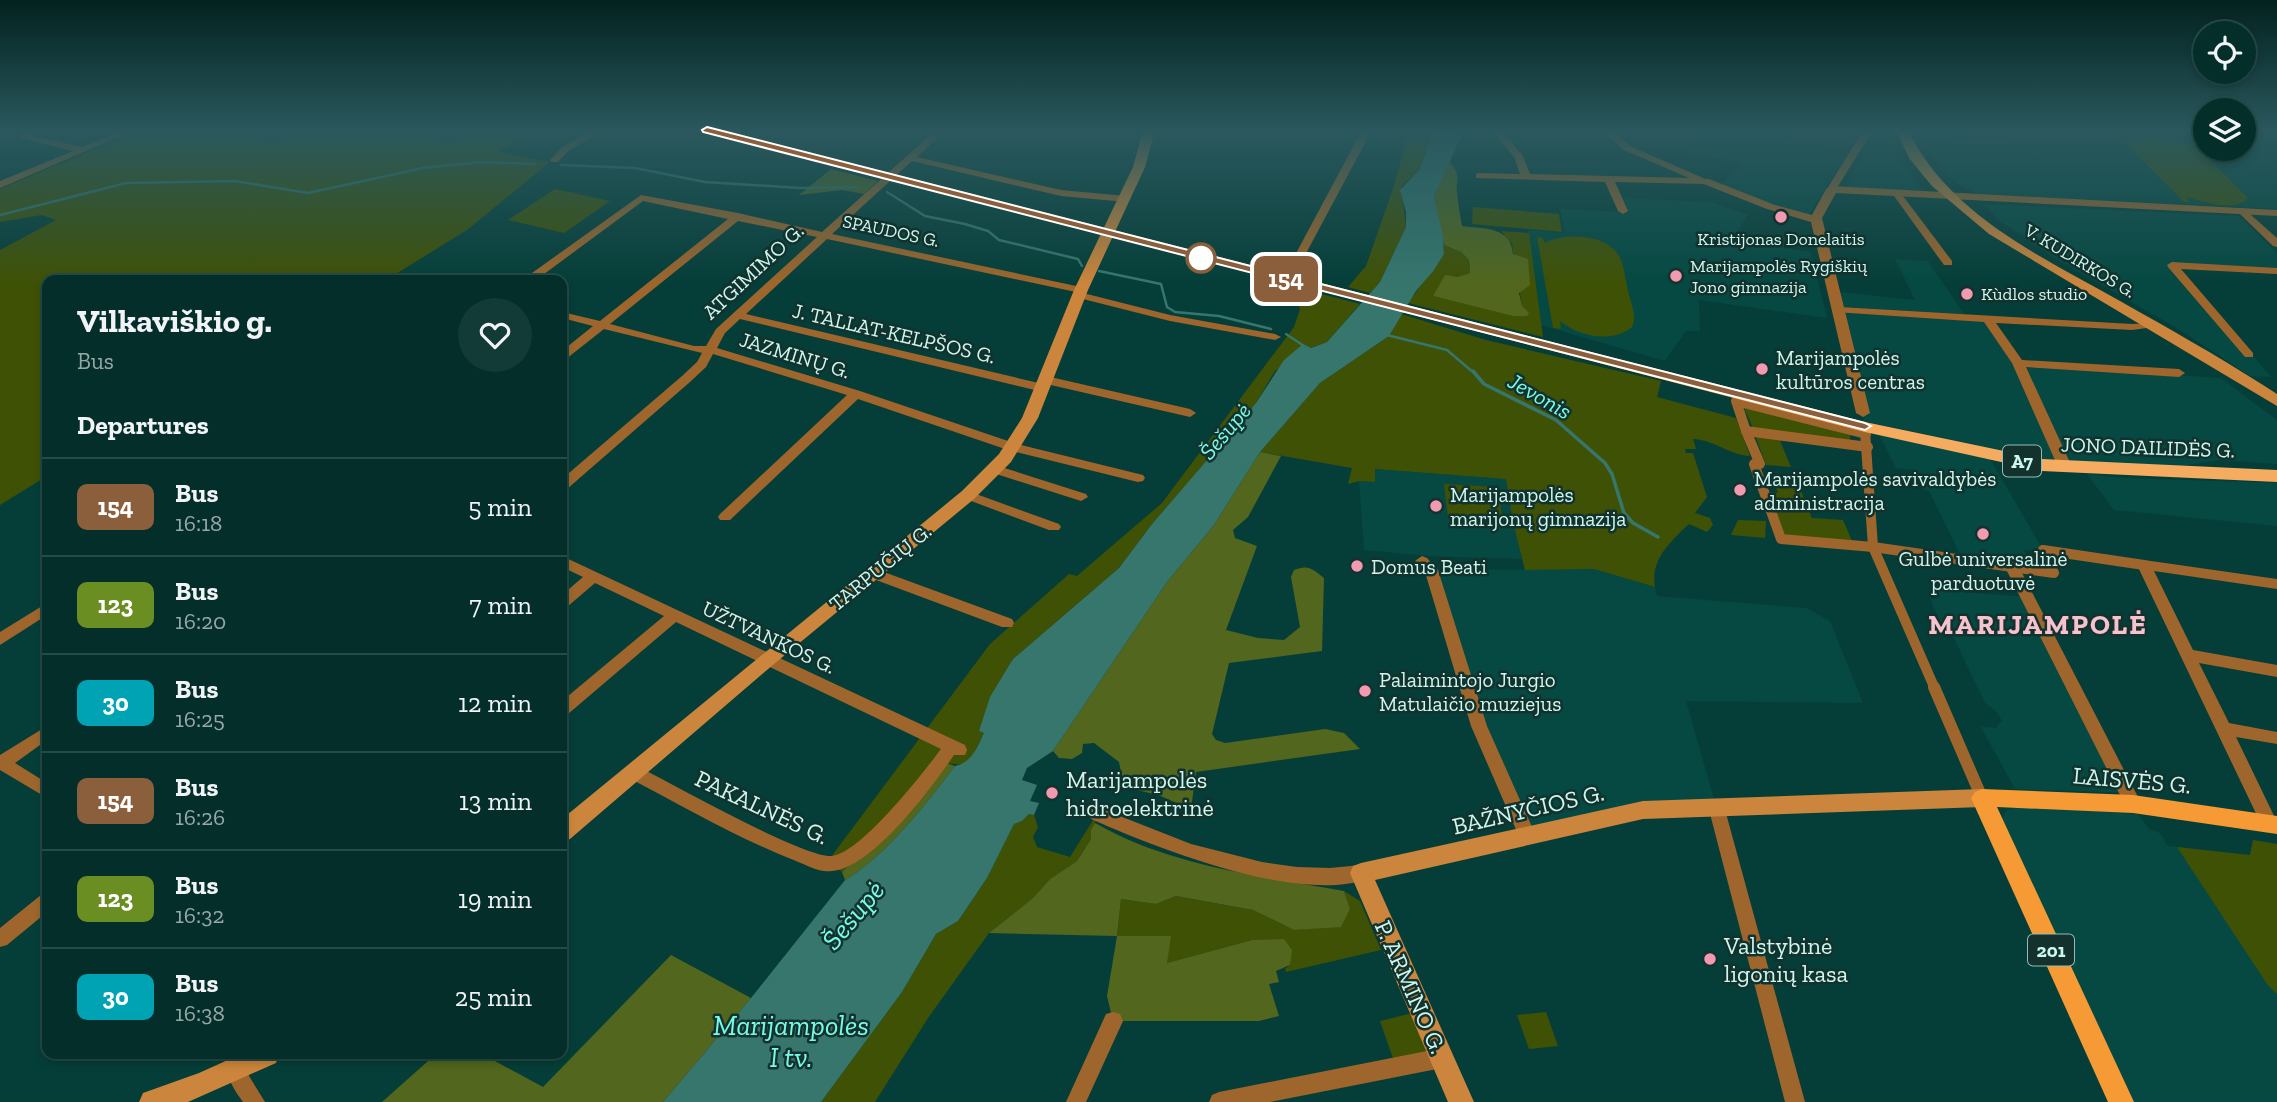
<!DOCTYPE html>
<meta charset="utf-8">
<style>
body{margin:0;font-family:"Zilla Slab",serif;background:#123a36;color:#f1f3f6;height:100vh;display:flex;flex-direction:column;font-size:26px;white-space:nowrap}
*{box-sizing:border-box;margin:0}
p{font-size:23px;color:#97a8a8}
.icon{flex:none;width:38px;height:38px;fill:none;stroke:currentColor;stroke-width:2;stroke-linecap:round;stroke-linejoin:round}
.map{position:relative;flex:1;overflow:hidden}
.sheet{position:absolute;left:42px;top:275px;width:525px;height:784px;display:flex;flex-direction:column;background:#042e2a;border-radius:14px;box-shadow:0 4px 10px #0003,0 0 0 2px #254a47}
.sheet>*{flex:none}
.badge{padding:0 14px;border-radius:10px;font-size:24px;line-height:46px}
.controls{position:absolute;left:2193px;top:21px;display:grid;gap:14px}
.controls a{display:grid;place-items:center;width:63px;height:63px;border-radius:50%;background:#042e2a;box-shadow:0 4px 10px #0003,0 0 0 2px #254a47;font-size:35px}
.map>.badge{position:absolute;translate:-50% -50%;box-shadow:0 0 0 4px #fff}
h2{padding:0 35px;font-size:26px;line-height:63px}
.round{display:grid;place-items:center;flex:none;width:74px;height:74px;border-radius:37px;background:#123a36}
.overview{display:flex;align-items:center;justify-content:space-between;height:119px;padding:0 35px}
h1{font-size:33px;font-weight:700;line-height:52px}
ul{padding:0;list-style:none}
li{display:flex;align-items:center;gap:21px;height:98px;padding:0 35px;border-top:2px solid #254a47}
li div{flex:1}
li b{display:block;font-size:26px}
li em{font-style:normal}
li .badge{min-width:77px;font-weight:700;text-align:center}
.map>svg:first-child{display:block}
.built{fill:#054942}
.green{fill:#3f5105}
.forest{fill:#52661d}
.water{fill:#36766d}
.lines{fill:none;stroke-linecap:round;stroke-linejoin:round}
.stream-far1{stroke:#36766d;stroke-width:2.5}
.stream{stroke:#36766d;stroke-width:3.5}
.pedestrian-far1{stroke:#9e662c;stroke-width:10}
.pedestrian{stroke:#9e662c;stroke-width:12}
.minor{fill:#9e662c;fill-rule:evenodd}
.tertiary{fill:#9e662c;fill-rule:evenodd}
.secondary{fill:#cc853c;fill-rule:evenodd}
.primary{fill:#f59a34;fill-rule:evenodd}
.trunk{fill:#f5ac60;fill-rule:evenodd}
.line{fill:#8b5e3c;stroke:#fff;stroke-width:2}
.poi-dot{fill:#f29ab0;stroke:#13312d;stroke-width:2.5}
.stop-dot{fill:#fff;stroke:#8b5e3c;stroke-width:3.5}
.labels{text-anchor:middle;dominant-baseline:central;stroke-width:5;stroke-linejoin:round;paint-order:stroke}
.far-street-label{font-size:18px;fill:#cbf7ef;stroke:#13312d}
.far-poi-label{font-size:18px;fill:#cbf7ef;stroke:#13312d;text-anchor:start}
.shield{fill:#13312d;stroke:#94bcb5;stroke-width:2}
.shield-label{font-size:19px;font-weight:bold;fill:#cbf7ef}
.street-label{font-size:21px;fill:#cbf7ef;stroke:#13312d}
.poi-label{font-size:21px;fill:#cbf7ef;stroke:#13312d;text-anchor:start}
.water-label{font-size:23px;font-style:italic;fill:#78fae9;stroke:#13312d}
.near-poi-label{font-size:24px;fill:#cbf7ef;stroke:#13312d;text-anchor:start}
.near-street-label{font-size:24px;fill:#cbf7ef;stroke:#13312d}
.district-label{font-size:28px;font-weight:bold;letter-spacing:2px;fill:#f6c2ce;stroke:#13312d}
.near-water-label{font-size:28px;font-style:italic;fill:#78fae9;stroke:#13312d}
</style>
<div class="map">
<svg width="2277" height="1102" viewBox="0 0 2277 1102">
<rect width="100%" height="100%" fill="#053e38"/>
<g class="built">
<polygon points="1702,130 1783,130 1780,140 1845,157 1809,215 1797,213 1720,186 1741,164 1693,153 1684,146"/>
<polygon points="2244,132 2277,133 2277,209 1976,194 1951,180 1919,137 1996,140 2039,148 2110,150 2104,140 2108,134 2205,137 2205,149 2244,149"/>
<polygon points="1877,133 1886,134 1895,153 1922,189 1920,191 1849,189 1847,183"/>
<polygon points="1621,198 1711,202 1748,215 1734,236 1763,245 1811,252 1827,318 1699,300 1700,331 1686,331 1665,361 1541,325 1528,230 1564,233 1560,209 1628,212"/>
<polygon points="1984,204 2239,216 2277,253 2277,273 2178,268 2271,377 2250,376 2180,330 2063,263 1998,220"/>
<polygon points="1895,259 1928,261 1966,317 1986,321 2014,364 2221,378 2277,420 2277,464 2221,460 2181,466 2053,461 1864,421 1839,292 1915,300"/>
<polygon points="1879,435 1989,457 2043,550 2024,550 2030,562 1961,556 1929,491 1924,490 1914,470 1896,468"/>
<polygon points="1374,469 1507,479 1522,559 1429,556 1364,550 1359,481 1375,482"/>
<polygon points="2087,474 2123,478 2277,483 2277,526 2114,510"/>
<polygon points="1594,569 1655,587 1657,596 1806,608 1830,621 1863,703 1686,701 1716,806 1527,836 1431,570"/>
<polygon points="1934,590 2028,597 2128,793 2015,789 1981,727 1998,728 1997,725 2002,721 1996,711 1985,703 1949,628 1943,628 1930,599 1938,599"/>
<polygon points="2016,806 2138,814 2149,829 2160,833 2168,846 2250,855 2253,840 2277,844 2277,1102 2121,1102 2001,823 2005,812"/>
</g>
<g class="green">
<polygon points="140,130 230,130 273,142 299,130 415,130 452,142 475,130 537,130 498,152 550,162 467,230 386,280 47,280 47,476 0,505 0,250 56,220 42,215 0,222 0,189"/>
<polygon points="1406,130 1408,130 1409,139 1426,139 1427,130 1432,132 1420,169 1401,187 1406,227 1380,282 1370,293 1348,287 1366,266 1394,186 1406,143"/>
<path d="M 2117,135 L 2127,140 L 2143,136 L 2162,137 L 2190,145 L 2203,153 L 2248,198 C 2234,213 2203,201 2186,197 L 2190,202 L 2184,202 Z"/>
<polygon points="555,189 610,201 564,233 508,220"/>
<polygon points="1473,207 1559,214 1562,232 1472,224"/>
<polygon points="1501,231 1529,233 1543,337 1408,303 1444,254 1444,245 1461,252 1469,260 1470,273 1457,277 1433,296 1521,316 1522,306 1512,244"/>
<path d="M 1537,237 L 1543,238 L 1545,243 C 1565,232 1609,234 1620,258 C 1625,269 1626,284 1629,295 C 1632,306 1637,317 1632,327 C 1612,344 1578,336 1560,321 L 1561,329 L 1553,328 Z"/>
<polygon points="1290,286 1360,304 1327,342 1310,348 1275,371 1256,403 1152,524 1119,568 1013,659 979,731 984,733 973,755 963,765 946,763 887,830 842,872 828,861 990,644 1069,574 1077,576 1162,503 1294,327 1300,309"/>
<path d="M 1401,314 L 1486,340 L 1661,381 L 1657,397 L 1736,418 L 1750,456 C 1729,455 1715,440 1693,439 L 1696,449 L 1685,449 L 1686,453 L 1693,453 L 1707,497 L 1695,513 L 1710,518 L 1713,525 L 1707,532 L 1689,524 C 1670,542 1650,560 1655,587 L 1594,569 L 1525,570 L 1513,522 L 1506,479 L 1375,469 L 1375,482 L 1359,481 L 1348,484 L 1352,468 L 1260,452 L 1320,383 L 1389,336 Z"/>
<polygon points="1743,406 1850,432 1850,441 1753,428"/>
<polygon points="1755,435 1779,438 1791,467 1766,465"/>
<polygon points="1774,482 1798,483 1812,518 1843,520 1852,541 1783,536 1766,492 1778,493"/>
<polygon points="1444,484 1497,487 1503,520 1448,517"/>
<polygon points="1738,520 1766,521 1765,538 1731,535"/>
<polygon points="1029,814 1034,815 1038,827 1033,837 1037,847 1070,857 1097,814 1091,839 1077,861 1050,879 1033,898 989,933 928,1018 875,1102 821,1102 902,992 936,934 958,921 987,878 1014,824 1022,821"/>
<polygon points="2253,840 2277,844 2277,994 2267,984 2177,847 2250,855"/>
<polygon points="1344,891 1360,901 1381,950 1286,972 1285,969 1290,965 1252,940 1167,963 1117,936 1121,899 1156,904 1176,896 1253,910 1294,930 1341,926 1350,909"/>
<polygon points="1421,1011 1442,1058 1396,1067 1380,1021"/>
<polygon points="1546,1012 1558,1046 1529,1049 1517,1015"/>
</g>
<g class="forest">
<path d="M 1449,161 C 1463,178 1455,177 1457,193 C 1458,203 1460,215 1462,226 C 1484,229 1511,226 1513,254 L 1528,259 L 1530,285 L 1519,293 L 1522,306 L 1529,313 L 1527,316 L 1513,316 L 1433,296 L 1445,275 L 1457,277 L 1470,273 L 1469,260 L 1461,252 L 1444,245 L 1434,196 Z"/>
<polygon points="831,169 878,181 864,194 842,190 799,195"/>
<path d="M 1260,452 L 1281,456 L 1248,517 L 1233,530 L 1235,538 L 1257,546 L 1226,630 L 1258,638 L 1284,640 L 1300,627 L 1291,577 L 1294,570 C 1308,564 1313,569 1324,578 L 1322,651 L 1229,663 L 1212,734 L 1216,740 L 1225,743 L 1325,729 L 1344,733 L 1360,749 L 1196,772 L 1191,809 L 1158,795 L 1124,787 L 1119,762 L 1094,743 L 1083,744 L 1082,753 L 1072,759 L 1059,758 L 1053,751 L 1167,582 L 1214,525 Z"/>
<path d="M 946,763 L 955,766 C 927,803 886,856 845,880 L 842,872 L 887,830 Z"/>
<path d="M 1095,823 C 1170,866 1260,876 1344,891 L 1350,909 L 1341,927 L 1294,930 L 1253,910 L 1176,896 L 1156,904 L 1121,899 L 1117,936 L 1171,936 L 1167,963 L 1252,940 L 1284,939 L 1292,950 L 1290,965 L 1276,971 L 1279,982 L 1269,984 L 1279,1016 L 1259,1021 L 1113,1021 L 1107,996 L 1117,936 L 989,933 L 1033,898 L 1050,879 L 1077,861 L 1091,839 L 1091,830 Z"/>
<polygon points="671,955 751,998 663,1102 382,1102 436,1054 482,1054 543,1087"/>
</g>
<path class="water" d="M 1430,130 L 1464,130 L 1434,196 L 1443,236 L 1444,254 L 1434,270 L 1416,291 L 1389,336 L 1320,383 L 1260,452 L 1214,525 L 1167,582 L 1053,751 L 1027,768 L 1022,780 L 1037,785 L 1030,801 L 1039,803 L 1034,815 L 1029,814 L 1022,821 L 1014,824 L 987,878 L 958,921 L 936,934 L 902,992 L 821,1102 L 663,1102 L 751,998 L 845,880 C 886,856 927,803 955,766 C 972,763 977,747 984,733 L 979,731 L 990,697 L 1013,659 L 1119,568 L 1152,524 L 1256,403 L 1284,360 L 1303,344 L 1311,348 L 1327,342 L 1380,282 L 1406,227 L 1406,212 L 1400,190 L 1420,169 L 1432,133 Z"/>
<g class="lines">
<g class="stream-far1">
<polyline points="561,165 635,168 705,182 800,188 858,187"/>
<polyline points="887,192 925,216 965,224 988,231 999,240 1078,259 1082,266"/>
<polyline points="0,215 126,183 235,181 308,193 423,168 481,162 535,164"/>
<polyline points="1099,271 1161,284 1167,307 1175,312 1219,316 1271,329"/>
<polyline points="1286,334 1304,346"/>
<polyline points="1387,335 1447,350 1474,373"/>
</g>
<polyline class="stream" points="1473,371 1484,384 1556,420 1605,463 1612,474 1624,513 1633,523 1658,537"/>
<g class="pedestrian-far1">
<polyline points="1746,431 1760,464 1754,464 1781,539 1873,547 2054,573 2043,550"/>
<polyline points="1865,431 1873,547 1935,689"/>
<polyline points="1866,434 1736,401 1746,431 1868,447"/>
<polyline points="2043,550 2144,565"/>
</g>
<polyline class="pedestrian" points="1934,687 1982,798"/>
<g class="minor">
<polygon points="25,130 37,130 30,135 82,147 122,130 135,130 0,188 0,181 73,151 19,138 19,134"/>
<polygon points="591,130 603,130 568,151 558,162 552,162 550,160 562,147"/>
<path d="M 936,130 L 946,130 L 917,157 L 1061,190 L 1126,196 L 1131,199 L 1126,202 L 1061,196 L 912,161 L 832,234 L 1081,287 L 1086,290 L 1083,293 L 1170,315 L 1275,334 L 1281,337 L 1275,340 L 1170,321 L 1075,297 L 1073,295 L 1076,292 L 827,239 L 746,314 L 1043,384 L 1049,388 L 1043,392 L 740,319 L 725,333 L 717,348 L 860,391 L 1017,444 L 1143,475 L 1145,478 L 1143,481 L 1138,482 L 1008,450 L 858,399 L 730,520 L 720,520 L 718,517 L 720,514 L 847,395 L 713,354 L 706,367 L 690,382 L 567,489 L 562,490 L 562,479 L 682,376 L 697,362 L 702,353 L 604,329 L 566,359 L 562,360 L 562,351 L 593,326 L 562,318 L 562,312 L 600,321 L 728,219 L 643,201 L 536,280 L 524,280 L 525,278 L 641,195 L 738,213 L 822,232 ZM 738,221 L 817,237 L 716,329 L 706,346 L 694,346 L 610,324 Z"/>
<polygon points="1362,130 1372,130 1303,259 1302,261 1294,261 1293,259"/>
<polygon points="1491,130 1501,130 1523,156 1530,174 1689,178 1624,150 1601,130 1612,130 1630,146 1710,181 1705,184 1615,182 1628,211 1623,214 1618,211 1605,182 1476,178 1476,174 1479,173 1520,174 1514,157"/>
<polygon points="1863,130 1873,130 1835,191 1829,191 1827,189"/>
<polygon points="2254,130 2277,130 2277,134 2259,133"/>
<polygon points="1894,192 1900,192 1952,261 1952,265 1944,265 1894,196"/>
<polygon points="2243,208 2277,238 2277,247 2273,246 2239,213 2238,211"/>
<polygon points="2172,262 2277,268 2277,274 2181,269 2253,353 2253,357 2245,357 2168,267 2167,265"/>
<polygon points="1839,307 2132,324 2154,323 2154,327 2132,330 1996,323 2022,360 2179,369 2185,373 2179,377 2026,367 2072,467 2065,471 2058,467 2012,363 1984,322 1835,312 1833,310"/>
<polygon points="1046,376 1190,409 1196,413 1190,417 1042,383 1040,380"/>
<polygon points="995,465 1086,494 1088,497 1081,501 990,472 988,469"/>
<polygon points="968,491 1059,524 1061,527 1059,530 1049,530 963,498 961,495"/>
<path d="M 562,556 L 965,745 L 967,750 L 965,755 L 954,755 C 932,787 873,868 832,871 C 820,873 806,865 796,861 C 737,838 683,806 627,777 L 625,772 L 627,767 L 633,765 L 639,767 C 671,783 805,859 832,856 C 861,853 923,773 941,749 L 676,622 L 568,714 L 562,716 L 562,701 L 664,616 L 595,583 L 567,607 L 562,608 L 562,595 L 583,577 L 562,567 Z"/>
<polygon points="1422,556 1427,558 1438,570 1487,726 1536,836 1533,841 1527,843 1521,841 1471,726 1425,572 1415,561"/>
<polygon points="2144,560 2277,579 2277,589 2154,571 2193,650 2277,665 2277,677 2199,663 2229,723 2277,732 2277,744 2236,737 2277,822 2275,828 2269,830 2263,828 2137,565"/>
<polygon points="2013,564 2020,569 2139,799 2141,804 2139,809 2133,811 2127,809 2006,569"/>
<polygon points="873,568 1012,619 1014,623 1012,627 1002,627 868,577 866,573 868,569"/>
<polygon points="47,603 47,615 0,645 0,632"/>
<polygon points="47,726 47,740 15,763 47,783 47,798 0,770 0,755"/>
<polygon points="1716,799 1722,801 1724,806 1805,1102 1785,1102 1708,806 1710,801"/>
<path d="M 1097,807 L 1191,844 L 1262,862 L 1297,867 L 1330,868 L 1361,865 L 1367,867 L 1370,873 L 1367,879 C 1297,904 1157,848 1091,819 L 1088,814 L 1091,809 Z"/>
<polygon points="47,893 47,912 7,945 0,947 0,928 41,895"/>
<polygon points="1113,1012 1120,1014 1123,1021 1086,1102 1066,1102 1106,1014"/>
<polygon points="1442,1048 1449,1051 1452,1058 1449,1065 1442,1068 1270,1102 1209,1102 1212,1095 1219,1092"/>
<path d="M 238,1058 L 245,1061 L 249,1076 L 265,1102 L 243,1102 C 234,1089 224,1077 231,1061 Z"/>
</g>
<polygon class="tertiary" points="1701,179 1709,179 1775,205 1812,215 1826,189 1832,186 2277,210 2277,216 1836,193 1822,218 1870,413 1863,417 1856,413 1811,222 1767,209 1701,183"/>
<g class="secondary">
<polygon points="1143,130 1155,130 1145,167 1088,290 1038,418 1011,462 974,499 774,664 570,839 562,841 562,819 962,491 999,454 1022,418 1074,290 1133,167"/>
<path d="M 1896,130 L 1908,130 C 1949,215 2042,257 2120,301 C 2168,328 2216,355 2263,385 L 2277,394 L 2277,406 L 1989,234 L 1932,186 L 1909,158 Z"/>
<polygon points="1982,789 1989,792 1993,798 1989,804 1982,807 1643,819 1375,880 1474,1102 1448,1102 1350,873 1353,866 1361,863 1643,801"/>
<polygon points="241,1054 279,1054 276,1063 188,1102 139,1102 143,1093 199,1073"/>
</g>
<polygon class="primary" points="1982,789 2133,795 2277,816 2277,834 2133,813 1997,807 2134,1102 2108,1102 1971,798 1975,792"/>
<polygon class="trunk" points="701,130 722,130 1865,422 2042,459 2277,470 2277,482 2042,471 1865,432"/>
</g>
<linearGradient id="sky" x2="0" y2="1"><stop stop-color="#03221f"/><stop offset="0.46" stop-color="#2a585e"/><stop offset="1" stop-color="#2a585e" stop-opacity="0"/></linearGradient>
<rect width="2277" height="284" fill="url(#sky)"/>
<polygon class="line" points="707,127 1865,423 1871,426 1865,430 703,132 702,130"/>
<g class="poi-dot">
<circle cx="1781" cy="217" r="7"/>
<circle cx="1676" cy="276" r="7"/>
<circle cx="1967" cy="294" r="7"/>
<circle cx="1762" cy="369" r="7"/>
<circle cx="1740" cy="490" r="7"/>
<circle cx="1436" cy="506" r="7"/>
<circle cx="1983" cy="534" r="7"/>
<circle cx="1357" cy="566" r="7"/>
<circle cx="1365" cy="691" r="7"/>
<circle cx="1052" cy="793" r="7"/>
<circle cx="1710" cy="959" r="7"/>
</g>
<circle class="stop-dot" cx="1201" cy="258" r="14"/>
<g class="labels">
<g class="far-street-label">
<text transform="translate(891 231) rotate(12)">SPAUDOS G.</text>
<text transform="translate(2080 261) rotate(31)">V. KUDIRKOS G.</text>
</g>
<g class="far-poi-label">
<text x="1781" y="239" text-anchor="middle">Kristijonas Donelaitis</text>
<text x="1690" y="266">Marijampolės Rygiškių<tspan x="1690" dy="21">Jono gimnazija</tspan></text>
<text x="1981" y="294">Kùdlos studio</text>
</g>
<g class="shield">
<rect x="2003" y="445.5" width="38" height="31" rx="5"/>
<rect x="2028" y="934.5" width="46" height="31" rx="5"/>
</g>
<g class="shield-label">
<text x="2022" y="461">A7</text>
<text x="2051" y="950">201</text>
</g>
<g class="street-label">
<text transform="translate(753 271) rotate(-43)">ATGIMIMO G.</text>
<text transform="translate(894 333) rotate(13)">J. TALLAT-KELPŠOS G.</text>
<text transform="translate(795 355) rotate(17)">JAZMINŲ G.</text>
<text transform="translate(2148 447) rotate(2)">JONO DAILIDĖS G.</text>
<text transform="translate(880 567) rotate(-39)">TARPUČIŲ G.</text>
<text transform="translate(769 637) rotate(25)">UŽTVANKOS G.</text>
</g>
<g class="poi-label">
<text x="1776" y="357">Marijampolės<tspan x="1776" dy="24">kultūros centras</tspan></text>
<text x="1754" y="478">Marijampolės savivaldybės<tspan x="1754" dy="24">administracija</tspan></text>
<text x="1450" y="494">Marijampolės<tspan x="1450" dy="24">marijonų gimnazija</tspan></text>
<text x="1983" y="558" text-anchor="middle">Gulbė universalinė<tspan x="1983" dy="24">parduotuvė</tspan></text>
<text x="1371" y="566">Domus Beati</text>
<text x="1379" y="679">Palaimintojo Jurgio<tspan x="1379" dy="24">Matulaičio muziejus</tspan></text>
</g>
<g class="water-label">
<text transform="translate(1540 396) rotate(30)">Jevonis</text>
<text transform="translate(1225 431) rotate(-50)">Šešupė</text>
</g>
<g class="near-poi-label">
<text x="1066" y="779">Marijampolės<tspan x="1066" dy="28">hidroelektrinė</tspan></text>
<text x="1724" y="945">Valstybinė<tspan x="1724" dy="28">ligonių kasa</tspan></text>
</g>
<g class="near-street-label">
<text transform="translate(2132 780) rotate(5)">LAISVĖS G.</text>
<text transform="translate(762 807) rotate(25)">PAKALNĖS G.</text>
<text transform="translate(1528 809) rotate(-13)">BAŽNYČIOS G.</text>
<text transform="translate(1411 987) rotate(66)">P. ARMINO G.</text>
</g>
<g class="district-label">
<text x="2038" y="624">MARIJAMPOLĖ</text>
</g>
<g class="near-water-label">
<text transform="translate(853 915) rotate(-50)">Šešupė</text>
<text x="791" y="1025">Marijampolės<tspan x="791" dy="32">I tv.</tspan></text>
</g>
</g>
</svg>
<div class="controls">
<a><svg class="icon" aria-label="locate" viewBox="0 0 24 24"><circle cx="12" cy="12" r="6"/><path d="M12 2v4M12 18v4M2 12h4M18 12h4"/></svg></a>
<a><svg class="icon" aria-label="layers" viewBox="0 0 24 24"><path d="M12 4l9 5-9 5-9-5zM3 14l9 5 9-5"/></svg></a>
</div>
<b class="badge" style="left:1286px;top:279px;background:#8b5e3c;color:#fff">154</b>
<section class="sheet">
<div class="overview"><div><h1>Vilkaviškio g.</h1><p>Bus</p></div><a class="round"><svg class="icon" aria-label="heart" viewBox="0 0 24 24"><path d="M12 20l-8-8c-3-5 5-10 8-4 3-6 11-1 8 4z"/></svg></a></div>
<h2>Departures</h2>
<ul>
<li><span class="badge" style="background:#8b5e3c;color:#fff">154</span><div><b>Bus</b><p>16:18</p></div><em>5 min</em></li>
<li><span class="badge" style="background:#6b8e23;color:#fff">123</span><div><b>Bus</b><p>16:20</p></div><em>7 min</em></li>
<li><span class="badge" style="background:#00a3b4;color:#fff">30</span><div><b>Bus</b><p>16:25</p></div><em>12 min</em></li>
<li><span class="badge" style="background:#8b5e3c;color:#fff">154</span><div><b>Bus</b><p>16:26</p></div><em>13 min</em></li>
<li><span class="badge" style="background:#6b8e23;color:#fff">123</span><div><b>Bus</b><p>16:32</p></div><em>19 min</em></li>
<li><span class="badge" style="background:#00a3b4;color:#fff">30</span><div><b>Bus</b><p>16:38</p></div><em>25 min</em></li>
</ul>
</section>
</div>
